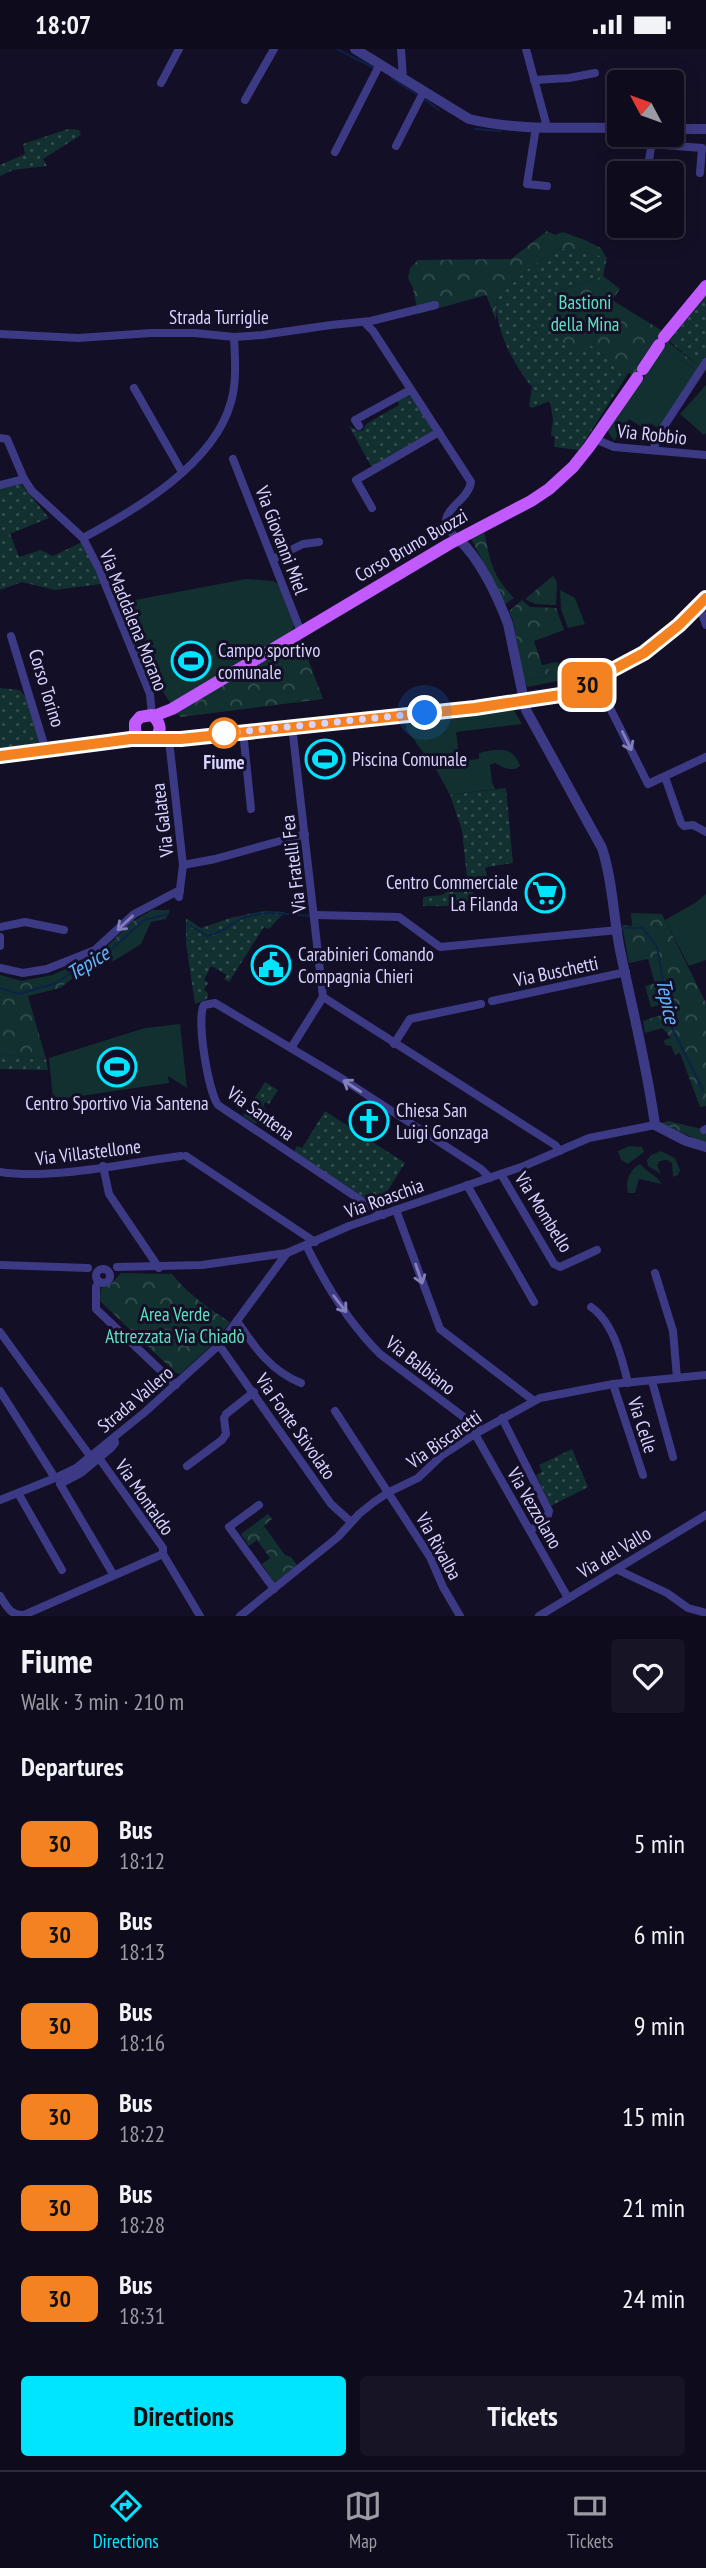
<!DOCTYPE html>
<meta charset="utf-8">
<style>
body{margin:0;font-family:"PT Sans Narrow",sans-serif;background:#171425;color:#f1f3f6;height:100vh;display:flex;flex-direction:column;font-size:26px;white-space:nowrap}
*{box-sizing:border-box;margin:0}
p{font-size:23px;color:#9b9ba3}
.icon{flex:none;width:38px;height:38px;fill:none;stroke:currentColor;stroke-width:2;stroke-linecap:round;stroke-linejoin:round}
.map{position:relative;height:1567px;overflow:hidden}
.sheet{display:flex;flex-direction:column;background:#0e0b1c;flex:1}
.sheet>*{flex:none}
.badge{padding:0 14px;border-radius:10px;font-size:24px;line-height:46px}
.needle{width:46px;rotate:311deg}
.controls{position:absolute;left:607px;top:21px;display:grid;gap:14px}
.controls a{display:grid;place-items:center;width:77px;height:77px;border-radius:7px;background:#0e0b1c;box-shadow:0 4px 18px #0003,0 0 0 2px #2e2b3b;font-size:35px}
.you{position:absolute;width:35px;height:35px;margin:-18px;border:5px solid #fff;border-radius:50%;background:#1a73e8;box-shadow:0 0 0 10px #1a73e833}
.map>.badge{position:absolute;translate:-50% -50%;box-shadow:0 0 0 4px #fff}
h2{padding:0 21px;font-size:26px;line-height:63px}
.round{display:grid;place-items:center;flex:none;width:74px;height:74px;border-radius:7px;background:#171425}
.summary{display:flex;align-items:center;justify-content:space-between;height:119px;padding:0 21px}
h1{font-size:33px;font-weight:700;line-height:52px}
.cta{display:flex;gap:14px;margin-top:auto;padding:14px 21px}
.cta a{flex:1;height:80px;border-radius:7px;background:#00e5ff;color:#111;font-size:28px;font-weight:700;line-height:80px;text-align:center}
.cta a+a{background:#171425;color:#f1f3f6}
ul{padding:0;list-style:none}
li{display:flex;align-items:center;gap:21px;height:91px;padding:0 21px}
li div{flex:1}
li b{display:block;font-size:26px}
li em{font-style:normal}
li .badge{min-width:77px;font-weight:700;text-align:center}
.status{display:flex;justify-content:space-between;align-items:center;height:49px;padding:0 35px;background:#0e0b1c;direction:ltr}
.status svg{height:19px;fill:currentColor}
.dock{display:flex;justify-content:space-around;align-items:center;height:98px;border-top:2px solid #2e2b3b;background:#0e0b1c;font-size:19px;color:#9b9ba3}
.dock a{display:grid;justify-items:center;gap:4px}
.dock .active{color:#00e5ff}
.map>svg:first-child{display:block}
.grass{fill:url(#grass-dots)}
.forest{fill:url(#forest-crowns)}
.garden{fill:#12302f}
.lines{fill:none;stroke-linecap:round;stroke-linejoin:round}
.stream{stroke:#0c2248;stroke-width:2}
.minor{stroke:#3d3a85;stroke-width:8}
.tertiary{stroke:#3d3a85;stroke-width:10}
.primary{stroke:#c25bff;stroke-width:12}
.oneway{stroke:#837fbc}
.line-casing{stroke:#fff;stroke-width:16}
.line{stroke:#f58220;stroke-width:10}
.walk{stroke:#d9d4ff;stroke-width:7;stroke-dasharray:0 12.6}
.stop-dot{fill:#fff;stroke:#f58220;stroke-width:3.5}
.labels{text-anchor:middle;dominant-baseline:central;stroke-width:6;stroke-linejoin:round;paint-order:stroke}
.park-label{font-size:19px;fill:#5fe0c0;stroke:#130f26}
.street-label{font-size:19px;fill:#d9d4ff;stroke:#130f26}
.poi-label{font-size:19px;fill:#d9d4ff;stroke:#130f26;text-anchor:start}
.stop-label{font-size:19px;font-weight:bold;fill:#d9d4ff;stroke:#130f26}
.water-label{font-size:21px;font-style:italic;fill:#62b6ff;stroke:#130f26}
</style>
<div class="status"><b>18:07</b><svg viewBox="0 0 49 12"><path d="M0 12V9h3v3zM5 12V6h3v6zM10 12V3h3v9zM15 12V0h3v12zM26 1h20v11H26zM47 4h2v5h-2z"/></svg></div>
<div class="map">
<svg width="706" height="1567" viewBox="0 0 706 1567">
<defs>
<pattern id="grass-dots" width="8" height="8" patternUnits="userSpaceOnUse" patternTransform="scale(1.75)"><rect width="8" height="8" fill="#12302f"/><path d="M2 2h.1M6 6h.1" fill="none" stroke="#344d4e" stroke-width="1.8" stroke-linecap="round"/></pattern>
<pattern id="forest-crowns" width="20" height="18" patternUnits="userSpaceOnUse" patternTransform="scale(1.75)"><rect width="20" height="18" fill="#12302f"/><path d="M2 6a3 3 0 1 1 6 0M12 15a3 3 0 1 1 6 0" fill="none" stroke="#344d4e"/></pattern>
</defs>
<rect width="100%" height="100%" fill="#130f26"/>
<g class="grass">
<polygon points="68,80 79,81 81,86 43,110 47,117 13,121 0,127 0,116 25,105 23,95"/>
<path d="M 561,199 L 607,208 L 603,227 L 551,244 L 585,292 L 629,323 L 579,401 L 554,398 L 555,388 L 551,386 L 553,371 L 550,352 L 532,359 L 529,357 L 532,338 C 512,314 493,277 497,246 L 533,216 Z"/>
<polygon points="706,247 706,308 699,317 669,292"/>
<polygon points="408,344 432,379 432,383 372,419 349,377 358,382 363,381 366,375 399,356 397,351"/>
<polygon points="21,435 49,469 10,485 19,508 41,501 53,507 82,493 101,535 55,541 22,533 0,541 0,440"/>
<polygon points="0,639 20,641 28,651 41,697 0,701"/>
<polygon points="506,739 513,814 487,818 485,821 491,837 487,838 485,833 472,835 474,851 445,857 423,857 423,848 442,846 467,829 462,781 450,746"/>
<polygon points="263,862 285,863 269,880 264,878 229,933 224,930 227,926 211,917 204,931 208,934 204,941 208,944 207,950 195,955 186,894 186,869 201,879 230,869"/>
<polygon points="0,1005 46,1010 48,1021 0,1020"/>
<polygon points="265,1033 278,1041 269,1055 265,1053 263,1058 266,1060 256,1075 243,1067"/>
<polygon points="325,1062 405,1114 378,1157 293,1104 297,1097 302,1099"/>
<polygon points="572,1400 588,1438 551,1457 536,1426 542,1423 539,1416"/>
</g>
<g class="forest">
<polygon points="547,182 555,186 563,183 587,192 601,199 606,208 561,199 533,216 497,246 496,271 486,246 418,265 413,239 408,229 410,219 418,211 511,210"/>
<polygon points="603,227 620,240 612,251 661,281 659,286 699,317 697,321 653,294 638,316 647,323 640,332 585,292 577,303 560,292 551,244"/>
<path d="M 484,482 C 491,512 490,524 514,549 L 505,555 L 471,490 Z"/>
<polygon points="553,527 557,533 556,556 535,555 525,550"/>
<polygon points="522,551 530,558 556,559 564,581 534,592 542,616 547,615 551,627 524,630 513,572 509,562"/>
<polygon points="300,589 323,650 181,668 175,663"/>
<polygon points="152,861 170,861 166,870 151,873 141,895 115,911 86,919 60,939 28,947 46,1010 0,1005 0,926 22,932 52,926 98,906 132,873"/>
<polygon points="631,864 662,865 706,954 706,1057 700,1058 680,1004 675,1006 671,997 665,996 664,991 671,989 662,979 645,984 643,972 661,966 659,956 651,958 645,937 655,934 648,910 629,914 622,876 632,877"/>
<polygon points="668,1072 706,1081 706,1095 661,1074"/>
<path d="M 121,1224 L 172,1225 C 188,1245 208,1259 230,1273 L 214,1294 L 180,1325 L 176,1324 L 102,1254 L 100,1249 L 101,1239 L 111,1235 Z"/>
<polygon points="268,1465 272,1470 264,1477 285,1506 291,1508 297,1516 274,1534 262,1515 270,1509 257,1491 249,1497 241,1485"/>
</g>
<g class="garden">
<polygon points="663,300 697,321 659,380 650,374 645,380 629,370 614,392 607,381"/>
<polygon points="706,336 706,384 704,386 680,365"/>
<polygon points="246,530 273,532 278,535 294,576 292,582 171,655 163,643 151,642 119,554"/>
<polygon points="560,541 575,549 585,575 568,579 561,560"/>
<path d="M 555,613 C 565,616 576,615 581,625 L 561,634 L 558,632 L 527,638 L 524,630 L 551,627 L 547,615 Z"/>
<path d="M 512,658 L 522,675 L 456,683 L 460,712 L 479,710 L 479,704 C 497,700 513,696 520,717 C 512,724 503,718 495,714 L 490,716 L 492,733 L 495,740 L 450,746 L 437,722 L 406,680 L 406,671 Z"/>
<polygon points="706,845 706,911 689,917 665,871 695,854"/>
<polygon points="180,975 187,1039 168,1027 169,1034 53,1051 49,1009 145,979"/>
<polygon points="629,1097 642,1098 644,1103 628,1115 621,1111 618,1102"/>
<polygon points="661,1102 675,1109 680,1121 678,1126 673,1128 672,1114 667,1111 660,1112 657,1116 661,1125 648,1117 647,1111 651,1106"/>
<path d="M 640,1115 C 647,1123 657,1127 662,1135 L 639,1130 L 635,1144 L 628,1144 C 625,1132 629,1121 640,1115 Z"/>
</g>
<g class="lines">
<g class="stream">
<polyline points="337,0 374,19"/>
<polyline points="392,30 418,46"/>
<polyline points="423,49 439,61"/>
<polyline points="475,80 501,82"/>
<path d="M 187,875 L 208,887 C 223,883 225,879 237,872 C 258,860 286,865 309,867"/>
<polyline points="626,879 643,879 657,898 671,977 703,1041"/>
<polyline points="0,939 19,945 56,934 80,918 98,912 144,871 168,865"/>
</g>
<g class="minor">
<polyline points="401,0 403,29"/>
<polyline points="526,0 547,78"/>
<polyline points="534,31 569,29 595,24"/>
<polyline points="161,34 179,0"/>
<polyline points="245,51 274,0"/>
<polyline points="536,78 527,135 547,137"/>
<polyline points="651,95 702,99 700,124"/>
<polyline points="396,97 424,42"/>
<polyline points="335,103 380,15"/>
<polyline points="647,124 653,86"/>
<path d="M 364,273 L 373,282 L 471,433 C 468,456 426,464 458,490"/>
<polyline points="0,285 78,289 151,284 195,284 234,288 262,286 331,276 371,272 435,256"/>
<polyline points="134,339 182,423"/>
<polyline points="359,377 355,371 410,341"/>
<polyline points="0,389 7,390 24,430 32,442 83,489 99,520 150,645 152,666"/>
<polyline points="595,390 614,398 706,406"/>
<polyline points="653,401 659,385 706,313"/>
<polyline points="233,410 301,583"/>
<polyline points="0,436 24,430"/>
<polyline points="372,459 356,431 439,383"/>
<path d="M 83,489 C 137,460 214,415 231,353 C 237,332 235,309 234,288"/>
<polyline points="273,510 303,495 319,493"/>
<polyline points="699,556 706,576"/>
<polyline points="11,587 46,702"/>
<polyline points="596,631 648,735 706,708"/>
<polyline points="522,652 567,645 588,635 644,604 679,576 706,549"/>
<polyline points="292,677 323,948"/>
<polyline points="243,682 251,760"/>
<polyline points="169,691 183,816 179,848"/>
<polyline points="665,728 681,774 684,777 693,776 706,783"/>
<polyline points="183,816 215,810 305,785"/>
<polyline points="315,866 399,868 440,898 618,881"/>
<polyline points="0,878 25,873 64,881"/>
<polyline points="0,888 0,897"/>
<polyline points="0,919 23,924 47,920 95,901 134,865 180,841"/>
<polyline points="323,948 555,1096 560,1102"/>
<polyline points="492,952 626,923"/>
<polyline points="394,995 410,970 481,955"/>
<polyline points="291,999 323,948"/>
<polyline points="704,1081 706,1080"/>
<polyline points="186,1107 315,1193"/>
<polyline points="103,1117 109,1145 159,1219"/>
<path d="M 0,1123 C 54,1131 126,1114 181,1107"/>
<polyline points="501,1125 554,1215 560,1218 597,1201"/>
<polyline points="467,1136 534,1253"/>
<polyline points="396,1161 440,1280 534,1352"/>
<path d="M 383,1166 L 218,1056 C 208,1041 196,970 204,956 L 215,954 L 341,1029 L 481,1120 L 490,1129"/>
<path d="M 306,1196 C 325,1235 349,1274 380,1305 L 481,1381"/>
<polyline points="0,1216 88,1219"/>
<polyline points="117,1218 202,1216 287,1204 349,1177 524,1117 589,1089 655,1076"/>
<circle cx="103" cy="1227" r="7"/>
<polyline points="655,1224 673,1282 677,1329"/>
<polyline points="99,1232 96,1238 96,1260 176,1336"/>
<path d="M 591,1258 C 613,1273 622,1309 628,1334"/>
<path d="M 237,1272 C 255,1299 271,1322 301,1334"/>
<polyline points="0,1283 90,1407"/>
<polyline points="219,1296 331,1455 351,1473"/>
<polyline points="652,1332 673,1408"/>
<polyline points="613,1335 643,1426"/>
<polyline points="0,1342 55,1429"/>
<polyline points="335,1362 430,1508 443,1538 460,1567"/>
<polyline points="502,1369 549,1462 546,1472 530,1481"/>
<polyline points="475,1385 568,1549"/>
<polyline points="99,1409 163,1499 163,1505"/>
<polyline points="187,1417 222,1391 226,1385 224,1369 226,1365 254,1343"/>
<polyline points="18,1444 62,1521"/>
<polyline points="0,1451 55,1429 76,1419 145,1363 219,1296 287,1204"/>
<polyline points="259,1456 229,1478 274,1540"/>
<polyline points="618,1521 667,1544 688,1559 706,1564"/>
<polyline points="113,1525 60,1435 81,1424 111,1399 115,1394 114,1389"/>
<path d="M 0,1547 C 7,1558 10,1566 24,1566 L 163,1505 L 200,1567"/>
<polyline points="240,1567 338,1488 359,1465 374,1453 389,1443 418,1429 441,1407 475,1385 540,1349 613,1335 706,1326"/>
<polyline points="539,1567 706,1466"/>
</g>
<g class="tertiary">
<path d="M 355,0 L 469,70 C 518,82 570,78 620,79"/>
<polyline points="672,80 706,80"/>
<path d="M 458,490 C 479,508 498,548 508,575 L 526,661 L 602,799 C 613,833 613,866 620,901 C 632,959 647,1017 655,1076 L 686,1092 L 706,1098"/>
<polyline points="154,689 181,690 522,652"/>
</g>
<g class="primary">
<polyline points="664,288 706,237"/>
<polyline points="643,320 659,296"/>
<polyline points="154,667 172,660 449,495 531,452 549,440 573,418 589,398 637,329"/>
<path d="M 0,707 C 42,703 84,695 127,691 C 135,690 147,693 154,689 C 164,682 159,672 152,666 L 140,668 L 135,674 L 135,683 L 141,690"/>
</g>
</g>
<defs><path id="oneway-shaft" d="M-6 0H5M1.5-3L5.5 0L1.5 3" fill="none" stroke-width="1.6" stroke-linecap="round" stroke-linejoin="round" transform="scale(1.75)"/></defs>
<g class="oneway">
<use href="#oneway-shaft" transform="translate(627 692) rotate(64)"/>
<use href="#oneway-shaft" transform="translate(125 874) rotate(137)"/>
<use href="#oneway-shaft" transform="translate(352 1037) rotate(-147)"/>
<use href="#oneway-shaft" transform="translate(419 1225) rotate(71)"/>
<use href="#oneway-shaft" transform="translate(340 1255) rotate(52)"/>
</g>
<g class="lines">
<defs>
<polyline id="line" points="0,707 131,690 181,690 475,659 567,645 644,604 679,576 706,549"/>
</defs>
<use href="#line" class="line-casing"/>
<use href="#line" class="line"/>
<polyline class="walk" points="224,684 218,685 425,664"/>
</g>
<defs>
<symbol id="stadium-ring" viewBox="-11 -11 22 22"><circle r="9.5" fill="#130f26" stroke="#00e5ff" stroke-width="1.5"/><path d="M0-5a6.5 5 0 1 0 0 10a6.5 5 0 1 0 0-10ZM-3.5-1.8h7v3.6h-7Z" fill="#00e5ff"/></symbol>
<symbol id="supermarket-ring" viewBox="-11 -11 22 22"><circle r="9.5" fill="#130f26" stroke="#00e5ff" stroke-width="1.5"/><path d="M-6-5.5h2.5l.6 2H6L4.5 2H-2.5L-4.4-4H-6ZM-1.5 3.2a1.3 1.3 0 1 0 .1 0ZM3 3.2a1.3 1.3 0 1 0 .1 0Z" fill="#00e5ff"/></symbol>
<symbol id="civic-ring" viewBox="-11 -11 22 22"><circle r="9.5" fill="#130f26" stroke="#00e5ff" stroke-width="1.5"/><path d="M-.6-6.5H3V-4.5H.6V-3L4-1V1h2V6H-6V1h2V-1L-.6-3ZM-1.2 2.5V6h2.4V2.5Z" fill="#00e5ff"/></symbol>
<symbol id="church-ring" viewBox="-11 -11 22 22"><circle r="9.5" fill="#130f26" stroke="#00e5ff" stroke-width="1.5"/><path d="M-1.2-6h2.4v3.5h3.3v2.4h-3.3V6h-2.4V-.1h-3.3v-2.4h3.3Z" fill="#00e5ff"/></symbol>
</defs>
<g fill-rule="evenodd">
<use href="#stadium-ring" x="169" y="590" width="44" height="44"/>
<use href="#stadium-ring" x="303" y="688" width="44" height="44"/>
<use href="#supermarket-ring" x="523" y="822" width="44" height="44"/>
<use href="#civic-ring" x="249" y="894" width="44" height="44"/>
<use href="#stadium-ring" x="95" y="996" width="44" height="44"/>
<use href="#church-ring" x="347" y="1050" width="44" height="44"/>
</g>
<circle class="stop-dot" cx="224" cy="684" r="14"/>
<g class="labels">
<g class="park-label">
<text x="585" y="253">Bastioni<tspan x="585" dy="22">della Mina</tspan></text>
<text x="175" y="1265">Area Verde<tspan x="175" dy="22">Attrezzata Via Chiadò</tspan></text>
</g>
<g class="street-label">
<text x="219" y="268">Strada Turriglie</text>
<text transform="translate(652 385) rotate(6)">Via Robbio</text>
<text transform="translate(282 491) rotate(69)">Via Giovanni Miel</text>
<text transform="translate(411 496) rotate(-30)">Corso Bruno Buozzi</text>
<text transform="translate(134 571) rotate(68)">Via Maddalena Morano</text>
<text transform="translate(47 639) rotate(73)">Corso Torino</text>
<text transform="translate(162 771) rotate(-97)">Via Galatea</text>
<text transform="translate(293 815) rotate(-97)">Via Fratelli Fea</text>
<text transform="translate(556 922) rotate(-12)">Via Buschetti</text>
<text transform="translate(261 1064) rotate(36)">Via Santena</text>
<text transform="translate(88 1103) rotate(-7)">Via Villastellone</text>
<text transform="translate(384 1149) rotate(-20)">Via Roaschia</text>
<text transform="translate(544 1163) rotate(58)">Via Mombello</text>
<text transform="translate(421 1316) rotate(38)">Via Balbiano</text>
<text transform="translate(135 1350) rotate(-40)">Strada Vallero</text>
<text transform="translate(643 1376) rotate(72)">Via Celle</text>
<text transform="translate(296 1377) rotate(55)">Via Fonte Stivolato</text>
<text transform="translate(444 1390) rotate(-35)">Via Biscaretti</text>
<text transform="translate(145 1448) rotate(55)">Via Montaldo</text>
<text transform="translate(535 1459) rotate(60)">Via Vezzolano</text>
<text transform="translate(439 1497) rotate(61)">Via Rivalba</text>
<text transform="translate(614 1503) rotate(-31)">Via del Vallo</text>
</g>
<g class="poi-label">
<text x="218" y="601">Campo sportivo<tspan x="218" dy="22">comunale</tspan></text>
<text x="352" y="710">Piscina Comunale</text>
<text x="518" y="833" text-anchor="end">Centro Commerciale<tspan x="518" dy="22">La Filanda</tspan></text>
<text x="298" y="905">Carabinieri Comando<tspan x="298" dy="22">Compagnia Chieri</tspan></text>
<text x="117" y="1054" text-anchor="middle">Centro Sportivo Via Santena</text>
<text x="396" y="1061">Chiesa San<tspan x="396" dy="22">Luigi Gonzaga</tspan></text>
</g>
<g class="stop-label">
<text x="224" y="713">Fiume</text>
</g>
<g class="water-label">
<text transform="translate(88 914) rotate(-32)">Tepice</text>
<text transform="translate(668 952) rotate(78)">Tepice</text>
</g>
</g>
</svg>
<div class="controls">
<a><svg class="needle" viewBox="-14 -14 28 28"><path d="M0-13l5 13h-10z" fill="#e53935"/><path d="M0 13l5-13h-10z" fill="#9b9ba3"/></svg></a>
<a><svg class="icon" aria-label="layers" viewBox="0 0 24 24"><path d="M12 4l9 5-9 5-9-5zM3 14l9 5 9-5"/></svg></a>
</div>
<div class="you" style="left:425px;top:664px"></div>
<b class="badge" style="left:587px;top:636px;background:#f58220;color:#111">30</b>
</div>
<section class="sheet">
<div class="summary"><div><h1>Fiume</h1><p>Walk · 3 min · 210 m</p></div><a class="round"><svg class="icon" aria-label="heart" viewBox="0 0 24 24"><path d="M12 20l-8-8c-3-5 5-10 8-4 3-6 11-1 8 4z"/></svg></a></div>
<h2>Departures</h2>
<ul>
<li><span class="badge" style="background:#f58220;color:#111">30</span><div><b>Bus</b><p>18:12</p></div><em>5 min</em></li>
<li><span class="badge" style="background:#f58220;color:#111">30</span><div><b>Bus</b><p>18:13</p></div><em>6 min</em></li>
<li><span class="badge" style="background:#f58220;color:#111">30</span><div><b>Bus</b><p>18:16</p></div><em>9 min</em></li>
<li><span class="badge" style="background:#f58220;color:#111">30</span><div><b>Bus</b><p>18:22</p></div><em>15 min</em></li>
<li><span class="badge" style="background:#f58220;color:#111">30</span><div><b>Bus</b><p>18:28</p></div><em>21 min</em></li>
<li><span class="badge" style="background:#f58220;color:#111">30</span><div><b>Bus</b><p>18:31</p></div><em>24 min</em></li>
</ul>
<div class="cta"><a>Directions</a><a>Tickets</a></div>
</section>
<nav class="dock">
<a class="active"><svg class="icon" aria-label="directions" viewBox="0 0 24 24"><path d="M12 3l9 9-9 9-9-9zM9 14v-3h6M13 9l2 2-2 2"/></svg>Directions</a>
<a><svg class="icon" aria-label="map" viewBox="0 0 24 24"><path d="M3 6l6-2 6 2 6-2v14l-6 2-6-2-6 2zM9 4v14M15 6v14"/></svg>Map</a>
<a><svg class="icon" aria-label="tickets" viewBox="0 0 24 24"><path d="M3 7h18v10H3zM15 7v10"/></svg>Tickets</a>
</nav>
